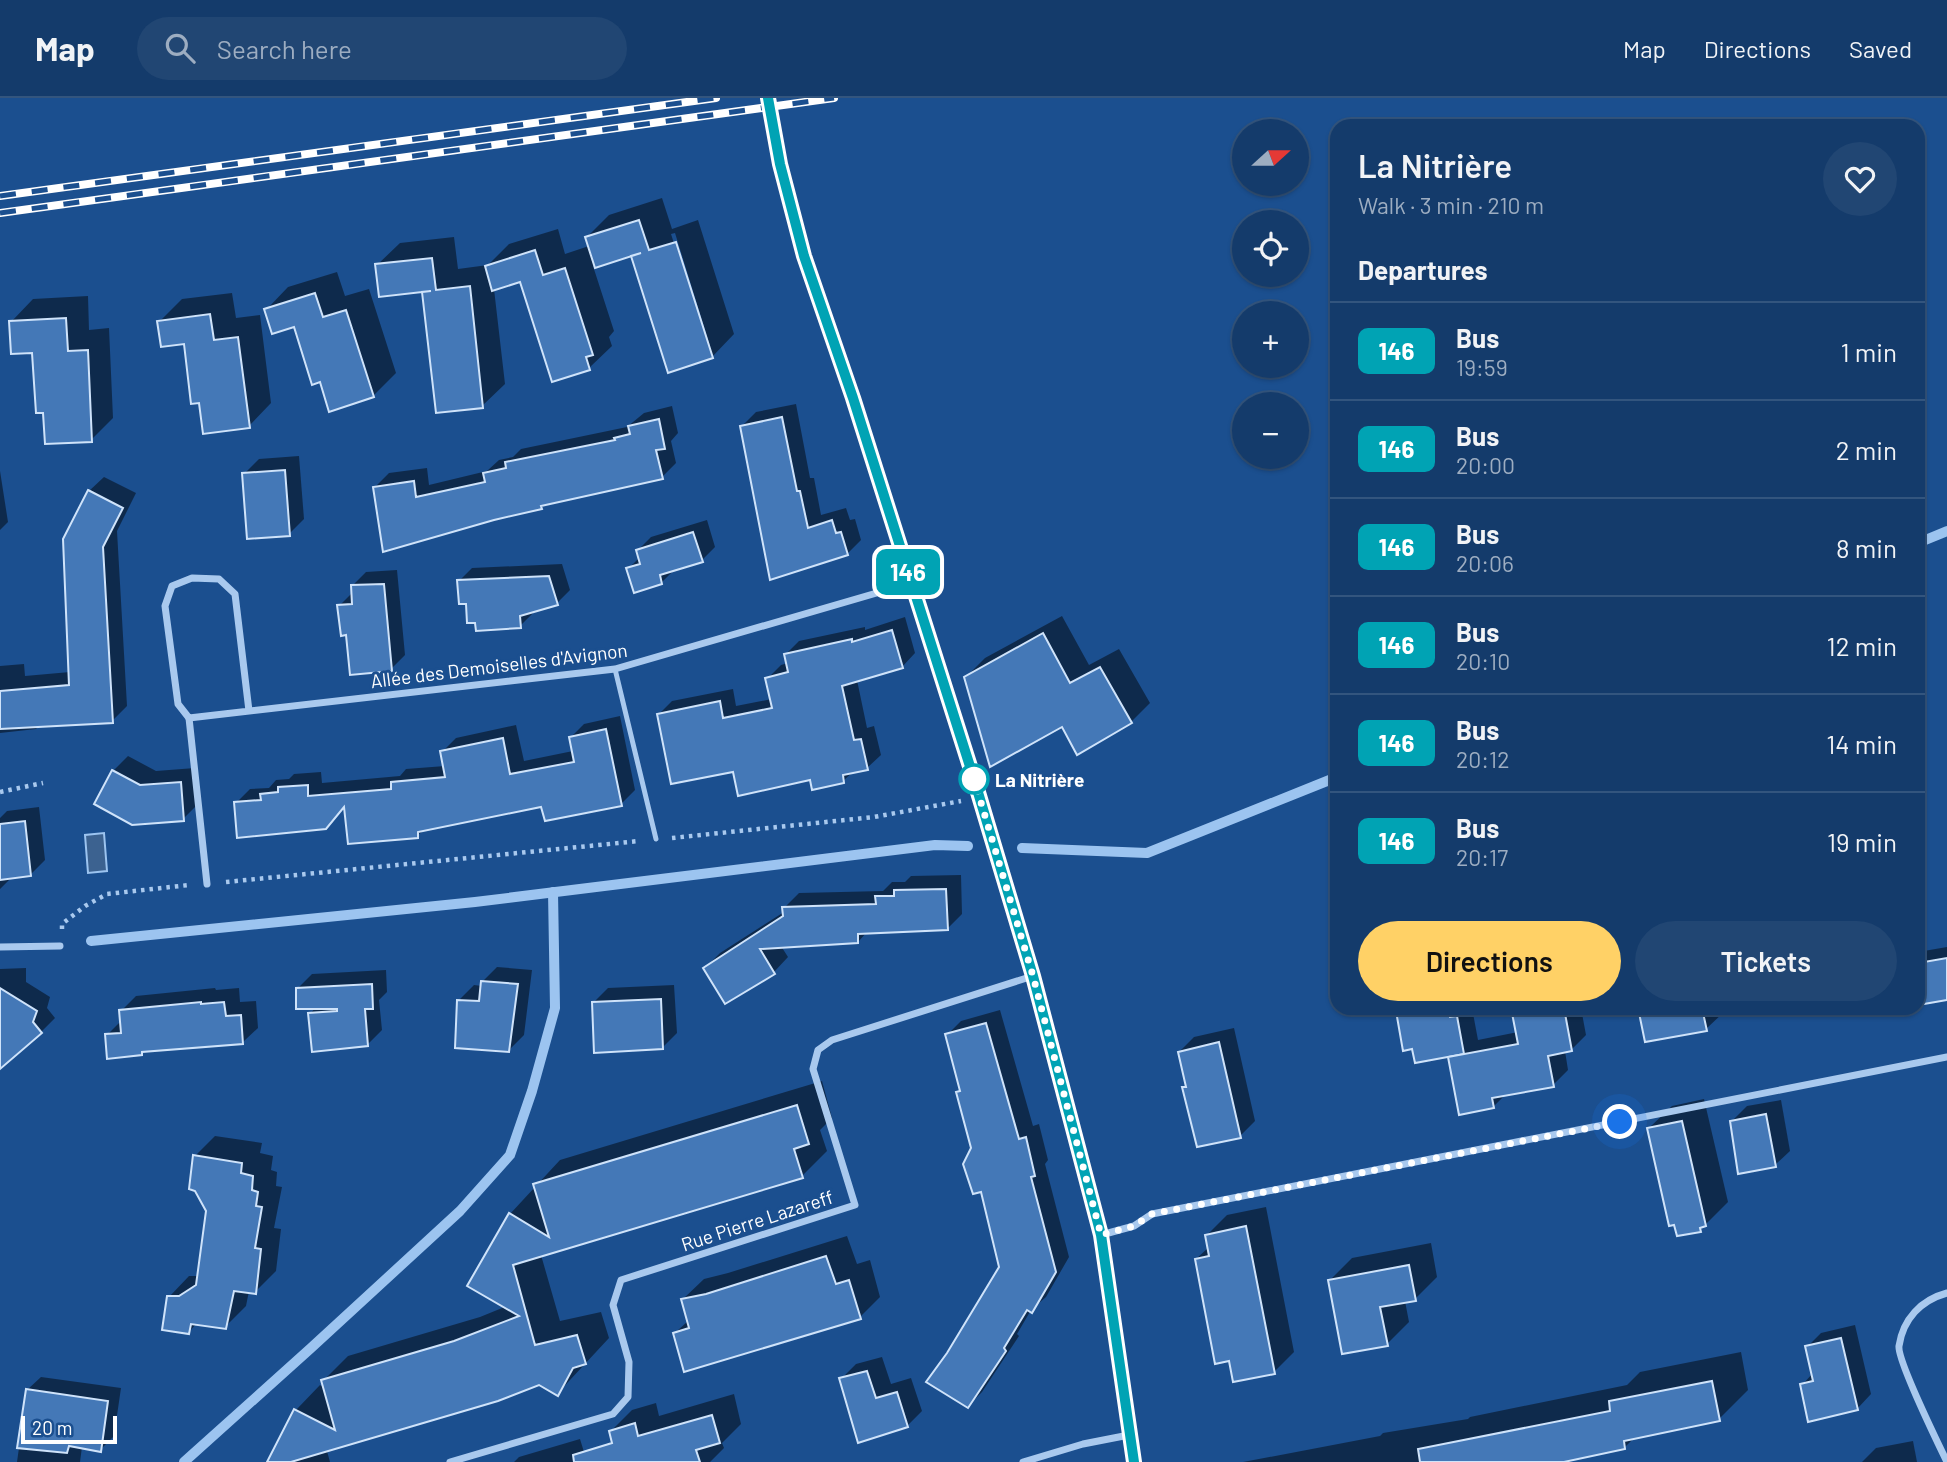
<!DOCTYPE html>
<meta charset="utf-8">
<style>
body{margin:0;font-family:Barlow,sans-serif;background:#214673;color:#f1f3f6;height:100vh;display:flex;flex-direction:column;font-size:26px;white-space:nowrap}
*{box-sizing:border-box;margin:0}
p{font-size:23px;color:#9dadc1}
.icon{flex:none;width:38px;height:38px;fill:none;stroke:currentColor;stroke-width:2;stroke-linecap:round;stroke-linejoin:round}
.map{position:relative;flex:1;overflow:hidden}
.side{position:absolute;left:1330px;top:21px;width:595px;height:896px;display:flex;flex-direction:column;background:#143b6b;border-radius:21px;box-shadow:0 2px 5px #0004,0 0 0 2px #33557e}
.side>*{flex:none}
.badge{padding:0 14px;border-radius:10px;font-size:24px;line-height:46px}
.needle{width:46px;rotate:69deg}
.tools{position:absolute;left:1232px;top:21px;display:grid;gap:14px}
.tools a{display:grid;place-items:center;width:77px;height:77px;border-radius:50%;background:#143b6b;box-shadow:0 2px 5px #0004,0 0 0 2px #33557e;font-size:35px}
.scale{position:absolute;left:21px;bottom:18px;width:96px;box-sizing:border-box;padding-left:7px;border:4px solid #fff;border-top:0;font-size:19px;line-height:24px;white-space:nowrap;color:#fff;-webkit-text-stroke:5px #1b4f8f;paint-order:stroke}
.you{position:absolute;width:35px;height:35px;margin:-18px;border:5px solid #fff;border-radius:50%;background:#1a73e8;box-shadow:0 0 0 10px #1a73e833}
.map>.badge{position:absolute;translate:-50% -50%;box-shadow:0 0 0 4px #fff}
h2{padding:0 28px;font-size:26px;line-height:63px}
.round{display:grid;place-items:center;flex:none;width:74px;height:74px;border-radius:37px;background:#214673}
.headline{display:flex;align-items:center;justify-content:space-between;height:119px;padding:0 28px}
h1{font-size:33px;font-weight:600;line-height:52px}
.cta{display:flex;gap:14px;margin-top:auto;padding:14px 28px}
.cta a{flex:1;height:80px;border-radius:42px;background:#ffd166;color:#111;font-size:28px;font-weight:600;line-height:80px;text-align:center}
.cta a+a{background:#214673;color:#f1f3f6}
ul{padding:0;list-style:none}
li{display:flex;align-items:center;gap:21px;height:98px;padding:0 28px;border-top:2px solid #33557e}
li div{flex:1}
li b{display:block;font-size:26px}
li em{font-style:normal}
li .badge{min-width:77px;font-weight:700;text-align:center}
header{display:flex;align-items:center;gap:42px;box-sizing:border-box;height:98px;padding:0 35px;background:#143b6b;border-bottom:2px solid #33557e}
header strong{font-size:33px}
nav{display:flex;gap:38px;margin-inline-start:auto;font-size:24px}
.search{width:490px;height:63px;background:#214673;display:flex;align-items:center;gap:18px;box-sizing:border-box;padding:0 24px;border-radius:38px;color:#9dadc1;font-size:26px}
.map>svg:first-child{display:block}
.water{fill:#3c6290;stroke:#9cc4f0;stroke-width:2}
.shadow{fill:#0007;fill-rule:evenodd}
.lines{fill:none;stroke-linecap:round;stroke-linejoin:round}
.stream{stroke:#9cc4f0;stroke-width:10}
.building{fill:#4478b7;stroke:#cfe3fa;stroke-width:2}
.path{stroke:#a9c9ee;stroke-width:4.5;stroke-dasharray:3.5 5;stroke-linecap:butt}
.lane{stroke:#a9c9ee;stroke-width:5}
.street{stroke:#a9c9ee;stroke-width:7}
.rail-casing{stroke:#fff;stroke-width:8}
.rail{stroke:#1b4f8f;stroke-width:5;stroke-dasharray:16;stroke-linecap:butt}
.line-casing{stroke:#fff;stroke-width:16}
.line{stroke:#00a3b4;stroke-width:10}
.walk{stroke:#fff;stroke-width:7;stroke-dasharray:0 12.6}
.stop-dot{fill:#fff;stroke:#00a3b4;stroke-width:3.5}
.labels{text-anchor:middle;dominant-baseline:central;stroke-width:6;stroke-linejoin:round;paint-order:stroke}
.street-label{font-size:19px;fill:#fff;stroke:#1b4f8f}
.stop-label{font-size:19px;font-weight:bold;fill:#fff;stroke:#1b4f8f;text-anchor:start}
</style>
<header>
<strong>Map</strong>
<div class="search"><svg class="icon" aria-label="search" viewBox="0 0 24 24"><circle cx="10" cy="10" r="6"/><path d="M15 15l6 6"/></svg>Search here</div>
<nav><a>Map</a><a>Directions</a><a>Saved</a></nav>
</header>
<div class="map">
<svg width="1947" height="1364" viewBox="0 0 1947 1364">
<rect width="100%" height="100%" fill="#1b4f8f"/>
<polygon class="water" points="104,735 107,773 88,775 85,737"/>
<g class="shadow">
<path d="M 662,100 L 672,131 L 698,122 L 734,236 L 712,259 L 637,154 L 593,168 L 614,233 L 609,239 L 612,248 L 589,270 L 521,182 L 494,191 L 505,286 L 482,308 L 424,195 L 377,167 L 400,145 L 454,139 L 458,171 L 488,167 L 509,146 L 558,131 L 565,156 L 589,148 L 587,139 L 609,117 ZM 675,135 L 710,248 L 707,248 L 671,136 Z"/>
<polygon points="337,174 345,198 369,191 396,275 373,298 295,227 266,212 288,189"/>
<polygon points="232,195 236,220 260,217 271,305 249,328 201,303 186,244 159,224 182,201"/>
<polygon points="88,198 89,232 109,230 113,320 91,342 45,313 34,253 11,224 33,201"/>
<polygon points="796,306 810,380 814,380 821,417 846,410 850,422 855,421 861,442 847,456 771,480 742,328 756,314"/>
<polygon points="672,308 678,335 671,343 676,365 662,379 546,405 541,410 494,421 375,389 389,375 427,370 429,387 487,373 499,362 513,359 521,351 627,329 644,315"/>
<polygon points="299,358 304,421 289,436 244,376 259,361"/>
<polygon points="0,373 8,424 0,432"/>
<polygon points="104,379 136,395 117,433 127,608 112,623 40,627 36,631 0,635 0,568 24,566 25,578 70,574 89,393"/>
<polygon points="707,422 715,449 702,462 675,471 661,485 628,471 640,459 638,452 651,439"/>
<polygon points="562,466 570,492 557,505 533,512 533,515 520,528 467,504 459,483 472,470"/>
<polygon points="397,472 405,557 391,571 348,535 339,508 353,494 352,488 366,474"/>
<polygon points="1062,518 1089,567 1119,551 1150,605 1131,624 1063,627 966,579 985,560"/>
<polygon points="905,519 915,555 902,569 857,582 867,630 874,628 881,657 867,670 854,673 843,683 735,672 659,616 672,603 733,591 736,608 772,601 767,581 781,567 788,565 786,556 799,543 865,529 865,532"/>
<polygon points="620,618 635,692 621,706 543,707 425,731 417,738 346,707 326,729 236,705 250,691 269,690 276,682 289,681 294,676 321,674 322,685 400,678 406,671 445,668 442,654 456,640 516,627 524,663 573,653 571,639 584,626"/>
<polygon points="128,658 156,673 195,670 198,706 183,721 113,673"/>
<polygon points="39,709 45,762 30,777 12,779 0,791 0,720 7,713"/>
<polygon points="961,777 962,816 947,831 867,834 858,844 781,848 788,859 774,874 705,870 720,855 784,814 784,810 799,795 883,793 892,784 905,784 911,778"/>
<polygon points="1947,849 1947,900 1918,906 1918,854"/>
<polygon points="497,869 532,872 524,937 509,952 459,902 474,887 482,888 482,884"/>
<polygon points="26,870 26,884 50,899 47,910 55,920 41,934 0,956 0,871"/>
<polygon points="386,872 387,894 379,902 382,932 367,947 310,916 316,909 297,891 312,876"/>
<polygon points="674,887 677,935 663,949 594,904 608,890"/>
<polygon points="215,890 216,892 239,890 240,904 256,903 258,930 243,944 145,952 141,956 107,937 122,922 121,913 136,898"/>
<polygon points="1401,910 1472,910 1478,942 1518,934 1513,910 1581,910 1586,937 1571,952 1565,953 1568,972 1553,987 1506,996 1493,1009 1450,959 1453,956 1397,914"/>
<polygon points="1642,910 1742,910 1724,914 1706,931"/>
<polygon points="1867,910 1896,910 1868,915"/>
<polygon points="1000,912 1033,1028 1039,1026 1048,1062 1045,1066 1069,1159 1046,1199 1031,1212 1017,1236 1019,1238 982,1294 968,1308 948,1256 1001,1169 973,1050 958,995 961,991 947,937 961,923"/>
<polygon points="1234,930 1255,1023 1240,1038 1184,990 1187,987 1179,954 1194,939"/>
<polygon points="822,983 832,1020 820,1032 827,1053 802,1078 541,1157 560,1223 601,1214 609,1240 557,1296 539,1285 327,1353 330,1364 269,1364 296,1312 320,1287 325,1290 323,1283 348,1258 480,1219 507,1208 510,1116 560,1062"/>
<polygon points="1704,1001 1728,1104 1700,1132 1649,1030 1672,1008"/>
<polygon points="1781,1002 1790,1053 1775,1067 1732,1023 1747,1008"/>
<polygon points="215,1038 262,1045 260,1055 273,1058 271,1072 277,1074 276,1088 282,1089 274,1130 281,1131 276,1173 255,1194 249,1193 246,1208 225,1229 197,1225 189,1234 169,1199 189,1178 199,1178 207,1113 195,1058"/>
<polygon points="1266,1109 1294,1254 1274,1274 1231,1261 1196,1161 1209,1149 1207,1137 1227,1117"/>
<polygon points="847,1138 857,1166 870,1162 880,1199 860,1219 675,1235 689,1222 683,1201 704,1181 728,1175"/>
<polygon points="1431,1145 1437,1179 1415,1201 1405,1203 1409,1224 1387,1246 1330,1182 1352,1160"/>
<polygon points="1855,1227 1871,1296 1857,1311 1802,1287 1813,1275 1807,1249 1821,1235"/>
<polygon points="1741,1254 1748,1292 1719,1321 1635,1339 1624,1350 1555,1364 1243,1364 1380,1338 1383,1335 1468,1321 1470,1319 1627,1287 1640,1274"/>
<polygon points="882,1259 891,1286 911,1280 922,1313 907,1328 841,1281 856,1266"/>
<polygon points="41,1279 121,1290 114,1338 100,1352 82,1349 80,1364 17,1364 27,1292"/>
<polygon points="734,1296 741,1326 722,1345 724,1350 710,1364 514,1364 519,1359 580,1341 584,1354 614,1345 611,1333 632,1312 656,1305 659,1318"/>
<polygon points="1913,1343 1917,1364 1862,1364 1876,1350"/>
</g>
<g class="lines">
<g class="stream">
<polyline points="1918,445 1947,433"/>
<polyline points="1022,750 1147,755 1337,679"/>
<polyline points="91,843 475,804 935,747 968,748"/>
<polyline points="184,1364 311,1250 460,1113 510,1057 532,993 555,910 553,794"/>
</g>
</g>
<g class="building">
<polygon points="639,122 649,152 676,144 713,260 668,275 631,158 641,155 595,170 585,139"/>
<polygon points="535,152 543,177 565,170 593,257 586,259 590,272 552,284 520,184 492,193 485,168"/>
<polygon points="432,160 436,192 470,188 483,310 436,315 422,194 431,193 379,199 375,166"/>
<polygon points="315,195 323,219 346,212 374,299 329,314 320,284 312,287 294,229 272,236 264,211"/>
<polygon points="210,216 214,242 238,239 250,330 203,336 199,305 191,306 184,246 161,249 157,223"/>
<polygon points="66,220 68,253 88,252 92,344 45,346 43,315 36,315 32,255 11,256 9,223"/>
<polygon points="782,319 797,393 800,393 808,430 832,422 836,435 841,434 848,457 770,482 740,328"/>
<polygon points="659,321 665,351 656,352 663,381 541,408 542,411 494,422 383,454 373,389 414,383 416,399 485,384 483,375 506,370 505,364 615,342 614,340 630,336 628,328"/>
<polygon points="285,372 290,438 247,441 242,375"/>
<polygon points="88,392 123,410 103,449 113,625 0,631 0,593 69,587 63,441"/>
<polygon points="693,434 703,464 660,477 662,486 634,495 626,470 640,466 636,452"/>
<polygon points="549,478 558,507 520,518 521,530 476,533 475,525 467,525 466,506 459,506 457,482"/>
<polygon points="384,486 392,573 350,577 346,537 341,538 337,507 352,506 351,487"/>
<polygon points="892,532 903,570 842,588 854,642 861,641 868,672 843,677 844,685 812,692 810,682 738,698 733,674 671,686 657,616 720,603 723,620 772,610 765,580 788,574 784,556 852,541 852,544"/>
<polygon points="1043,535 1070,585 1100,569 1132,625 1077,657 1062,629 990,669 964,579"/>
<polygon points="606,631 622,708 545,723 541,709 418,734 418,740 348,746 344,709 326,731 237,740 234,704 261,702 260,696 278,694 278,689 308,687 308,698 391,691 391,684 445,679 440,653 503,640 510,676 574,664 569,639"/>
<polygon points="112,672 140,687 181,684 184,723 132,727 94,706"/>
<polygon points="25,723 31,778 0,782 0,726"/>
<polygon points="946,791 948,832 858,836 858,845 760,851 775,876 725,906 703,870 783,818 782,809 876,806 875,798 894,798 894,792"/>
<polygon points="1947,860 1947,902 1918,907 1918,865"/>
<polygon points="481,883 518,886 509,954 455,950 457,902 479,903"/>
<polygon points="372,886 373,911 365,911 368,948 312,954 308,915 337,913 337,911 296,911 296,890"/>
<polygon points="0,890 37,913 33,924 42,935 0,971"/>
<polygon points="661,901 663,951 594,955 592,904"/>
<polygon points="201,904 201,906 224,904 226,918 241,917 243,946 142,954 142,957 107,961 105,936 121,935 119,912"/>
<polygon points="1414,910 1448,910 1450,919 1457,918 1464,956 1415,965 1412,951 1403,953 1396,913"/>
<polygon points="1511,910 1564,910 1572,953 1548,958 1554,989 1492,1000 1494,1010 1459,1017 1448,959 1518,946"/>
<polygon points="1638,910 1702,910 1707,933 1645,944"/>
<polygon points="986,925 1019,1041 1026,1039 1035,1078 1031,1079 1056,1174 1032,1215 1027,1212 1004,1250 1006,1253 968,1310 926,1284 947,1255 999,1169 981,1094 973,1096 963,1066 971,1050 956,994 960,993 945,936"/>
<polygon points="1219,944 1241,1040 1197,1049 1182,989 1186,989 1178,954"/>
<polygon points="797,1007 809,1046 794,1051 803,1080 513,1167 535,1247 577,1237 586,1266 573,1270 558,1298 539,1287 498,1303 291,1364 267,1364 294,1311 335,1332 321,1282 454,1243 519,1218 467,1188 509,1115 549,1139 533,1086"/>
<polygon points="1766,1016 1776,1069 1738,1076 1730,1023"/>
<polygon points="1682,1023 1706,1128 1700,1130 1701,1134 1677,1138 1674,1127 1669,1128 1647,1030"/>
<polygon points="193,1057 242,1065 241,1075 253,1078 252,1092 258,1094 256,1108 262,1109 255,1150 261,1151 256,1196 234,1193 226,1231 191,1226 189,1236 162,1232 167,1198 179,1198 196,1187 206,1113 195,1093 189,1091"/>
<polygon points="1246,1128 1275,1276 1233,1284 1229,1263 1215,1266 1195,1161 1209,1158 1205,1137"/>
<polygon points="826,1158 836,1186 849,1182 861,1221 684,1274 673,1235 689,1230 681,1201 706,1196"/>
<polygon points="1409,1167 1416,1203 1380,1209 1388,1248 1342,1256 1328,1182"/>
<polygon points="1841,1240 1858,1312 1808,1324 1800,1286 1813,1283 1805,1248"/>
<polygon points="867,1273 876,1300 897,1294 908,1329 858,1345 839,1280"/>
<polygon points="1712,1283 1720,1323 1624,1343 1625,1351 1564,1364 1420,1364 1418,1351 1610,1313 1609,1303"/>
<polygon points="26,1291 108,1303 101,1354 69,1348 67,1355 17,1350"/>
<polygon points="712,1317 720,1345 696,1352 700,1364 574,1364 573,1357 612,1345 609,1333 635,1325 638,1338"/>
</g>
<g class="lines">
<g class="path">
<polyline points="0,694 43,685"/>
<polyline points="672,740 874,719 961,703"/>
<polyline points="226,784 639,743"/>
<polyline points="62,831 62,826 85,808 107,796 189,787"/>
</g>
<polyline class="lane" points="615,571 656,741"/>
<g class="street">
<polyline points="768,0 780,66 805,158 853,300 974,681 1033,878 1101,1137 1134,1364"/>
<polyline points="249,613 235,496 219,481 192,480 172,488 165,508 178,606 189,620 615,571 911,485"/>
<polyline points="189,620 207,786"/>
<polyline points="0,849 60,848"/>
<polyline points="1101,1137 1134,1128 1152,1116 1947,959"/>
<path d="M 1947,1195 C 1921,1202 1903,1221 1899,1248 C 1897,1262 1938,1345 1947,1364"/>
<polyline points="450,1364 613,1316 628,1299 629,1264 613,1207 621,1182 855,1107 813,971 818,952 832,942 1033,878"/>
<polyline points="1023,1364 1083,1346 1129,1337"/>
</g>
<defs>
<g id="rail">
<polyline points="0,98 716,0"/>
<polyline points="0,115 834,0"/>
</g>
</defs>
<use href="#rail" class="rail-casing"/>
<use href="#rail" class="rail"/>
</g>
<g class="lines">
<defs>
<polyline id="line" points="768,0 780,66 804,158 853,300 974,681 1033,878 1101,1137 1134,1364"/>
</defs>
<use href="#line" class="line-casing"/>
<use href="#line" class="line"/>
<polyline class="walk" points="974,681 1033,878 1101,1137 1134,1128 1152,1116 1620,1024"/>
</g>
<circle class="stop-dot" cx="974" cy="681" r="14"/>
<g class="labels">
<g class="street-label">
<text transform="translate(499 567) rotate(-7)">Allée des Demoiselles d'Avignon</text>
<text transform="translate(757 1122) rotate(-18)">Rue Pierre Lazareff</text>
</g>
<g class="stop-label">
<text x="995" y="681">La Nitrière</text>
</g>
</g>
</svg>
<div class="tools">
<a><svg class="needle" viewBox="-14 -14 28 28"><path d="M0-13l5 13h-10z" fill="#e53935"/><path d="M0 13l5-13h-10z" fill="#9dadc1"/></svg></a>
<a><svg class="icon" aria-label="locate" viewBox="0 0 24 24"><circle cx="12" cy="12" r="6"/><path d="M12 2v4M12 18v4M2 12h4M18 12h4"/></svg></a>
<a>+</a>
<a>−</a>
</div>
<div class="scale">20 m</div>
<div class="you" style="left:1620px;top:1024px"></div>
<b class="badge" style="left:908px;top:474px;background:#00a3b4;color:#fff">146</b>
<section class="side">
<div class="headline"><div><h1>La Nitrière</h1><p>Walk · 3 min · 210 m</p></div><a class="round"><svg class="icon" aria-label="heart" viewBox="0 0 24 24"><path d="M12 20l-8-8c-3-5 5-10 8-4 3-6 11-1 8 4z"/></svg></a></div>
<h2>Departures</h2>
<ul>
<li><span class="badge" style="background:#00a3b4;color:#fff">146</span><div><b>Bus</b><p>19:59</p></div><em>1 min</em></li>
<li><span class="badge" style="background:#00a3b4;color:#fff">146</span><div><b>Bus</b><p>20:00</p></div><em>2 min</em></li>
<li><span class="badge" style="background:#00a3b4;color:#fff">146</span><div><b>Bus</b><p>20:06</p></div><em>8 min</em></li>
<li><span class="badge" style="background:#00a3b4;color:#fff">146</span><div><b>Bus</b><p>20:10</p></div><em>12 min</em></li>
<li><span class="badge" style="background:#00a3b4;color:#fff">146</span><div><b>Bus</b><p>20:12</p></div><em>14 min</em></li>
<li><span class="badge" style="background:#00a3b4;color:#fff">146</span><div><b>Bus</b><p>20:17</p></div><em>19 min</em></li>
</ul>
<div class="cta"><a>Directions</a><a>Tickets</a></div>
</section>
</div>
